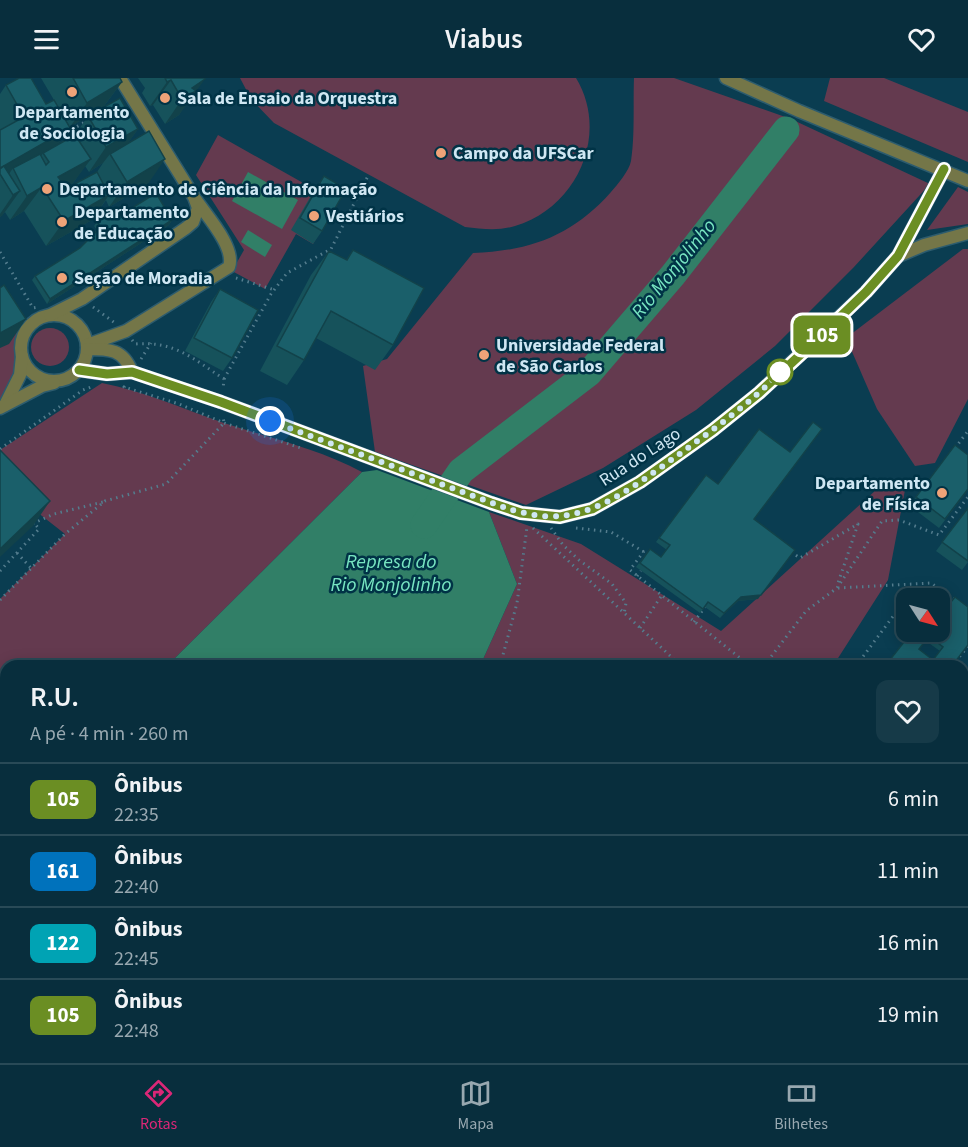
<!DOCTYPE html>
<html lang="pt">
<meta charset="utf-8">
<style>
body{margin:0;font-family:"Source Sans 3",sans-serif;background:#163a48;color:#f1f3f6;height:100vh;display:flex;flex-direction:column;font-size:22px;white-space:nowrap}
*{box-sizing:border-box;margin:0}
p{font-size:20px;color:#98a8b0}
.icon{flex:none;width:33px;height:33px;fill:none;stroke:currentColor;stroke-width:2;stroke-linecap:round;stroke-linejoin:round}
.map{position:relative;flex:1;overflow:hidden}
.drawer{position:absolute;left:0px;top:582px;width:969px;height:404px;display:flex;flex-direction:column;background:#082e3d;border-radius:18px 18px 0 0;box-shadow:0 3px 15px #0003,0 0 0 2px #294a57}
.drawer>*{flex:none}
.badge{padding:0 12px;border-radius:9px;font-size:21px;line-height:39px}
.needle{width:39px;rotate:126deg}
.buttons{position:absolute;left:896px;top:510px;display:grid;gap:12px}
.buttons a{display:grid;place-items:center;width:54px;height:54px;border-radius:12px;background:#082e3d;box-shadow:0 3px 15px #0003,0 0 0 2px #294a57;font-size:30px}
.you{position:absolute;width:30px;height:30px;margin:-15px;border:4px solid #fff;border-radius:50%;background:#1a73e8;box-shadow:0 0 0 9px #1a73e833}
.map>.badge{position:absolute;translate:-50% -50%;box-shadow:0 0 0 3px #fff}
.round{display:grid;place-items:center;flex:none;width:63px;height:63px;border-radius:12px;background:#163a48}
.headline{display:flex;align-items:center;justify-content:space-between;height:102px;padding:0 30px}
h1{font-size:28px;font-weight:600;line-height:45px}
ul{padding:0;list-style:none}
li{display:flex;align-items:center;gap:18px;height:72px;padding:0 30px;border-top:2px solid #294a57}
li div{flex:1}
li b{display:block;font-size:22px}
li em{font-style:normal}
li .badge{min-width:66px;font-weight:700;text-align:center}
header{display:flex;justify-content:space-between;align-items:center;height:78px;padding:0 30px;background:#082e3d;font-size:27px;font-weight:600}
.menu{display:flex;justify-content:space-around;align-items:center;height:84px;border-top:2px solid #294a57;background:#082e3d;font-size:16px;color:#98a8b0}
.menu a{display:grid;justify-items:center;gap:3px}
.menu .active{color:#db2777}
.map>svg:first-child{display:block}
.green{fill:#643a4f}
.water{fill:#317f67}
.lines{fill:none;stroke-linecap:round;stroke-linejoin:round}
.river{stroke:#317f67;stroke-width:27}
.service-casing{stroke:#2d5c6e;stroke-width:10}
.minor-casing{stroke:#2d5c6e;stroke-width:15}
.path{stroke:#547d8e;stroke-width:3;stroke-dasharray:1.5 4.5;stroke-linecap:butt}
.service{stroke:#747648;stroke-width:8}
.minor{stroke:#747648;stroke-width:12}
.wall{fill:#16525b;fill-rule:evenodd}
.shaded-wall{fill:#12424a}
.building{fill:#1a5f6a;stroke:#12424a;stroke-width:1.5;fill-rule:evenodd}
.line-casing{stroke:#fff;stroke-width:14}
.line{stroke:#6b8e23;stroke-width:9}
.walk{stroke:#cfe7f3;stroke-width:6;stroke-dasharray:0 10.8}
.poi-dot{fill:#efa378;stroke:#003346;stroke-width:2}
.stop-dot{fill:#fff;stroke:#6b8e23;stroke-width:3}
.labels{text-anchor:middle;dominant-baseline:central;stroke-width:5;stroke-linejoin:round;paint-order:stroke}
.poi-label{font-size:18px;font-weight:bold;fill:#cfe7f3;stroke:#003346;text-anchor:start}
.street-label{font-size:18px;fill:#cfe7f3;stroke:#003346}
.water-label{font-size:20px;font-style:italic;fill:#77e5c1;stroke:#003346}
</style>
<header><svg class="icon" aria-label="menu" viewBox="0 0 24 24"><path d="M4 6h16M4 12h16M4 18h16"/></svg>Viabus<svg class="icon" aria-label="heart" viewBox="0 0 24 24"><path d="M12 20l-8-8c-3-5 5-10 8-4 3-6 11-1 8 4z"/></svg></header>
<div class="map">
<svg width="968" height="985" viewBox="0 0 968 985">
<rect width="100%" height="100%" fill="#0a3d51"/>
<g class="green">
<path d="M 240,0 L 576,0 C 610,56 577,130 515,148 C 499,153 482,151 465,149 L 274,45 L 251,21 Z"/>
<path d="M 634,0 L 674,0 L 791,41 L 930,106 L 854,189 L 775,268 L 696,332 L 603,390 L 526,427 L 375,374 L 363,288 L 387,281 L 473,175 C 531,173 573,157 611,114 C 618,106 629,93 631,83 C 635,58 633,26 634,0 Z"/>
<polygon points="830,0 884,0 968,34 968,84 824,23"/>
<polygon points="218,57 337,124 313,166 296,156 265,211 232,193 244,172 196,97"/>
<polygon points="958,109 968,114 968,146 927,152"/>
<polygon points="963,171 968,171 968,321 935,385 915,388 877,331 846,260"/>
<path d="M 0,227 C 10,239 18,250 24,265 L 22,270 L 24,279 L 0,326 Z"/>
<circle cx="50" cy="269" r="19"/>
<path d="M 102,305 C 144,313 183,331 224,345 C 270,360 319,371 362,394 L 167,588 L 6,588 L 6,878 L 2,883 L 0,883 L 0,521 L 65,456 L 0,405 L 0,372 Z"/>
<polygon points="887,402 905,412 888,502 833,588 480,588 517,506 489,434 581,466 721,553"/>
<polygon points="131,980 597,980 599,985 126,985"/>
</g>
<g class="water">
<polygon points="248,94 298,122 282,151 232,123"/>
<polygon points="248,152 272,167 265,179 241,164"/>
<polygon points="377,392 489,434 517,506 480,588 167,588 362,394"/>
<polygon points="6,878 6,980 131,980 126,985 0,985 0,883"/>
</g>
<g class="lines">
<polyline class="river" points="424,447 461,393 589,295 673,197 786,52"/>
<defs>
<polyline id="service" points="601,980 602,985"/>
<g id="minor">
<polyline points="726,0 799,33 968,103"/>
<polyline points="898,178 924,167 968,155"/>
<circle cx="54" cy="270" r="33"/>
<polyline points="50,237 82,221 186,150 193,144 198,130 194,119 120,0"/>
<path d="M 87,267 L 126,253 L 229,189 C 236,170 207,138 196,122"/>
<path d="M 87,271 C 110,271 123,271 132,294"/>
<polyline points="79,292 107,296 132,294 221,324 491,425 521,435 560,439 592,431 640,404 713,352 759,315 866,214 898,178 944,91"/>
<polyline points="5,327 20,297 22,278"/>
<polyline points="0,330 42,308 54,305"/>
<polyline points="963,725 968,717"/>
<polyline points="963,793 964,786 968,781"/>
<polyline points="963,821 968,832"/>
</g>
</defs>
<use href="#service" class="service-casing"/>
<use href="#minor" class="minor-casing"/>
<g class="path">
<polyline points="68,48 71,52 87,43"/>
<polyline points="0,174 33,230 39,229"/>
<polyline points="236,200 275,212"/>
<polyline points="93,229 115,245"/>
<path d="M 132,262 L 135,266 C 175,263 192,280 224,301 L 223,311"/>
<polyline points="141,281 151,265"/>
<polyline points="224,301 271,216 287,195 331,171 369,96"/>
<polyline points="125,308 124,309 179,326 224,345 301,370"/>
<polyline points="955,370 968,353"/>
<polyline points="0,371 83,312 94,308"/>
<polyline points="33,444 34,445 54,436 103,424"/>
<polyline points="533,450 681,588"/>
<polyline points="551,450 563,467 579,482 612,506 626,525 624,536"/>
<polyline points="576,450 611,454 649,477"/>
<polyline points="644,473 630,492 750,588"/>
<polyline points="791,474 800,480 858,446 838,505"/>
<polyline points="17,475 31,490"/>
<polyline points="0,493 39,451 35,446"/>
<polyline points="637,498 641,493"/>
<polyline points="838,510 931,505 955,522"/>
<polyline points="907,520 918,506"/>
<polyline points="0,522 65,456 105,423 166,406 224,345 223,338"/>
<polyline points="694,544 705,529"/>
<polyline points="640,550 662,517"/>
<polyline points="500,588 517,525 527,449"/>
<polyline points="764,588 806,533 837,510 882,443 899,442 939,457 968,419"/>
<polyline points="856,588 906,521"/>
<polyline points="952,588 968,568"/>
<polyline points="963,636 968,630"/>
<polyline points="963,641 968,641"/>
<polyline points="963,857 968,868"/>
<polyline points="702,980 709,985"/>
<polyline points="255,985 263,980"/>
<polyline points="717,985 722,980"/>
</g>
<use href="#service" class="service"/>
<use href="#minor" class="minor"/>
</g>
<g class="wall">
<path d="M 41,0 L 120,0 L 122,4 L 104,28 L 70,49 L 56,25 L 58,66 L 75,57 L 88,38 L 138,51 L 127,66 L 148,106 L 109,129 L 106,122 L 92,142 L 46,168 L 24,133 L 10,142 L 5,134 L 0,139 L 0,16 L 6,7 L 46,26 L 54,22 ZM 103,85 L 97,94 L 67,110 L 66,109 L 73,105 L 85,88 L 89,94 Z"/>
<polygon points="138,0 204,0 188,26 185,27 179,37 165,46 153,27 150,28 142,15 145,10"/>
<polygon points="324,98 322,153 313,166 291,152 315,111"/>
<polygon points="116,140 172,142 169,147 47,226 32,202 35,198 80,170 97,152 94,148 97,144"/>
<polygon points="353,172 393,267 375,292 316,260 304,282 287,307 260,293 311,197 329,173 346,182"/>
<polygon points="220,211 232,280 223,293 185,273 211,224"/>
<polygon points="706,397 754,441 758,521 738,523 720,540 705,529 700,535 636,489 650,471 661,479 667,472 656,464"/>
<polygon points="968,412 939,450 910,428 916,419"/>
<polygon points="968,430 968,484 962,492 936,473"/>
<path d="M 912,554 L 939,554 L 952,588 L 885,588 ZM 926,563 L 940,573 L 933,582 L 919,571 Z"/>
<polygon points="616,980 648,980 655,985 613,985"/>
<polygon points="648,980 669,980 665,985 655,985"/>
</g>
<g class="shaded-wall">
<polygon points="205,1 179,37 165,46 182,21 192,10"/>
<polygon points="171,2 153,27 150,28 167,4"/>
<polygon points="122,4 104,28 70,49 87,25"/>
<polygon points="70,50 52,75 43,75 37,84 13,90 5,102 0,96 0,90"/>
<polygon points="138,51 121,75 110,76 103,85 89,94 106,69"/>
<polygon points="91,81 73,105 49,119 58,99"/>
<polygon points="165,81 148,106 109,129 127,104"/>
<polygon points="42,109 24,133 10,142 27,118"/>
<polygon points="20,113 2,138 0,139 0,136 13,117"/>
<polygon points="109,117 92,142 46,168 64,143"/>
<polygon points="172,142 169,147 47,226 50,221"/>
<polygon points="26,241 9,266 0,270 0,255"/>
<polygon points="50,423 33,448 0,479 0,471"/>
<polygon points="795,472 758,521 738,523 720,540 724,535 741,519"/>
</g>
<g class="building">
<polygon points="19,0 31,0 46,26 54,22 70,50 0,90 0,52 24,39 6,7"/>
<polygon points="73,0 120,0 122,4 87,25"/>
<polygon points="165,0 204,0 205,1 192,10 196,13 182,21 171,2 167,4"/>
<polygon points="120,20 138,51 106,69 88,38"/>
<polygon points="149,53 165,81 127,104 110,76"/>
<polygon points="75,57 91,81 58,99 67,110 97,94 109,117 64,143 42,109 27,118 13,90 40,76 46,87 49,84 43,75"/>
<polygon points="4,88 20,113 13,117 0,96 0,91"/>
<polygon points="324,98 346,111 322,153 300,140"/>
<polygon points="156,115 172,142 50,221 35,198 80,170 101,149 97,144 114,133 116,140"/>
<polygon points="353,172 424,210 393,267 331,233 304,282 277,268 329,173 347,182"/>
<polygon points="4,207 26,241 0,255 0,210"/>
<polygon points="220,211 258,232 232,280 194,260"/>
<polygon points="813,344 822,351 754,441 795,472 761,517 741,519 724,535 708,524 703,531 640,485 650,471 661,479 670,467 659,460 706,397 718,406 759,351 790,374"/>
<polygon points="955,367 968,377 968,411 945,441 916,419"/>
<polygon points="0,372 50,423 0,471"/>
<polygon points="968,430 968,483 942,464"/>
<path d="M 955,519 L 968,529 L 968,567 L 952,588 L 885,588 L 912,554 L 939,554 L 939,524 L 946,530 ZM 929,558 L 943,569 L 933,582 L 919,571 Z"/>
<polygon points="623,980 648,980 655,985 630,985"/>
<polygon points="683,980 705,980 701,985 679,985"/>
<polygon points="732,980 768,980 771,981 772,980 871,980 867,985 728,985"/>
</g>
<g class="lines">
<defs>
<polyline id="line" points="79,292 107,296 132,294 221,324 491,425 521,435 560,439 592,431 640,404 713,352 759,315 812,266 866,214 898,178 944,91"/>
</defs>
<use href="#line" class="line-casing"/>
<use href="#line" class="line"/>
<path class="walk" d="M 270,343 L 506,430 C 522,435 543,440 560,438 C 605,434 645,400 681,375 C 715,350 751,325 780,294"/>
</g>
<g class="poi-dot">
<circle cx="72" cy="14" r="6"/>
<circle cx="165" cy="20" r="6"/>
<circle cx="441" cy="75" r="6"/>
<circle cx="47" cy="111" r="6"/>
<circle cx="314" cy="138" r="6"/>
<circle cx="62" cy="144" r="6"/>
<circle cx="62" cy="200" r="6"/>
<circle cx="484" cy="277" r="6"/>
<circle cx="942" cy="415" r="6"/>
</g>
<circle class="stop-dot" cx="780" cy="294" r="12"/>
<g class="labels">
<g class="poi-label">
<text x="177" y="20">Sala de Ensaio da Orquestra</text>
<text x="72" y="34" text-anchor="middle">Departamento<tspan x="72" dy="21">de Sociologia</tspan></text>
<text x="453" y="75">Campo da UFSCar</text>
<text x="59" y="111">Departamento de Ciência da Informação</text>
<text x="74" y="134">Departamento<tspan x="74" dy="21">de Educação</tspan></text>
<text x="326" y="138">Vestiários</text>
<text x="74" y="200">Seção de Moradia</text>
<text x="496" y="267">Universidade Federal<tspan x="496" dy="21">de São Carlos</tspan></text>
<text x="930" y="405" text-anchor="end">Departamento<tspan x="930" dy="21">de Física</tspan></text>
</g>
<g class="street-label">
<text transform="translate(640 379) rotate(-33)">Rua do Lago</text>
</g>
<g class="water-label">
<text transform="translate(674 191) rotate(-51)">Rio Monjolinho</text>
<text x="391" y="484">Represa do<tspan x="391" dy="23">Rio Monjolinho</tspan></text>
</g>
</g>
</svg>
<div class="buttons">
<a><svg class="needle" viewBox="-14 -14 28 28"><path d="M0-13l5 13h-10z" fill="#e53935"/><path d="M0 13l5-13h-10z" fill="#98a8b0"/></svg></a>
</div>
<div class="you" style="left:270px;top:343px"></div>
<b class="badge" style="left:822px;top:257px;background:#6b8e23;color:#fff">105</b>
<section class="drawer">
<div class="headline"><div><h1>R.U.</h1><p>A pé · 4 min · 260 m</p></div><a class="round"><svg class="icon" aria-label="heart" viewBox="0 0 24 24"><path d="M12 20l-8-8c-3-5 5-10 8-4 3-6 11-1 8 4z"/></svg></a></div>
<ul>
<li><span class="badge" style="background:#6b8e23;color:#fff">105</span><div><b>Ônibus</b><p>22:35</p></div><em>6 min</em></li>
<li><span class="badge" style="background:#0072bc;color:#fff">161</span><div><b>Ônibus</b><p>22:40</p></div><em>11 min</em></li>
<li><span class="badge" style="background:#00a3b4;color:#fff">122</span><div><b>Ônibus</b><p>22:45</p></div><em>16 min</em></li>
<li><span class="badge" style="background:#6b8e23;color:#fff">105</span><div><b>Ônibus</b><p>22:48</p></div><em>19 min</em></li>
</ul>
</section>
</div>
<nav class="menu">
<a class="active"><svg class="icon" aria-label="directions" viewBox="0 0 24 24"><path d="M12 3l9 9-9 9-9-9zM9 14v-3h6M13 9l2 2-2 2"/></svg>Rotas</a>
<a><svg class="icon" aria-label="map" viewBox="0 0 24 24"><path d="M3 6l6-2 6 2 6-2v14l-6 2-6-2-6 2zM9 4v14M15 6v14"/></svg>Mapa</a>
<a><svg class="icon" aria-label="tickets" viewBox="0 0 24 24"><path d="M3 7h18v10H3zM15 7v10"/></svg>Bilhetes</a>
</nav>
